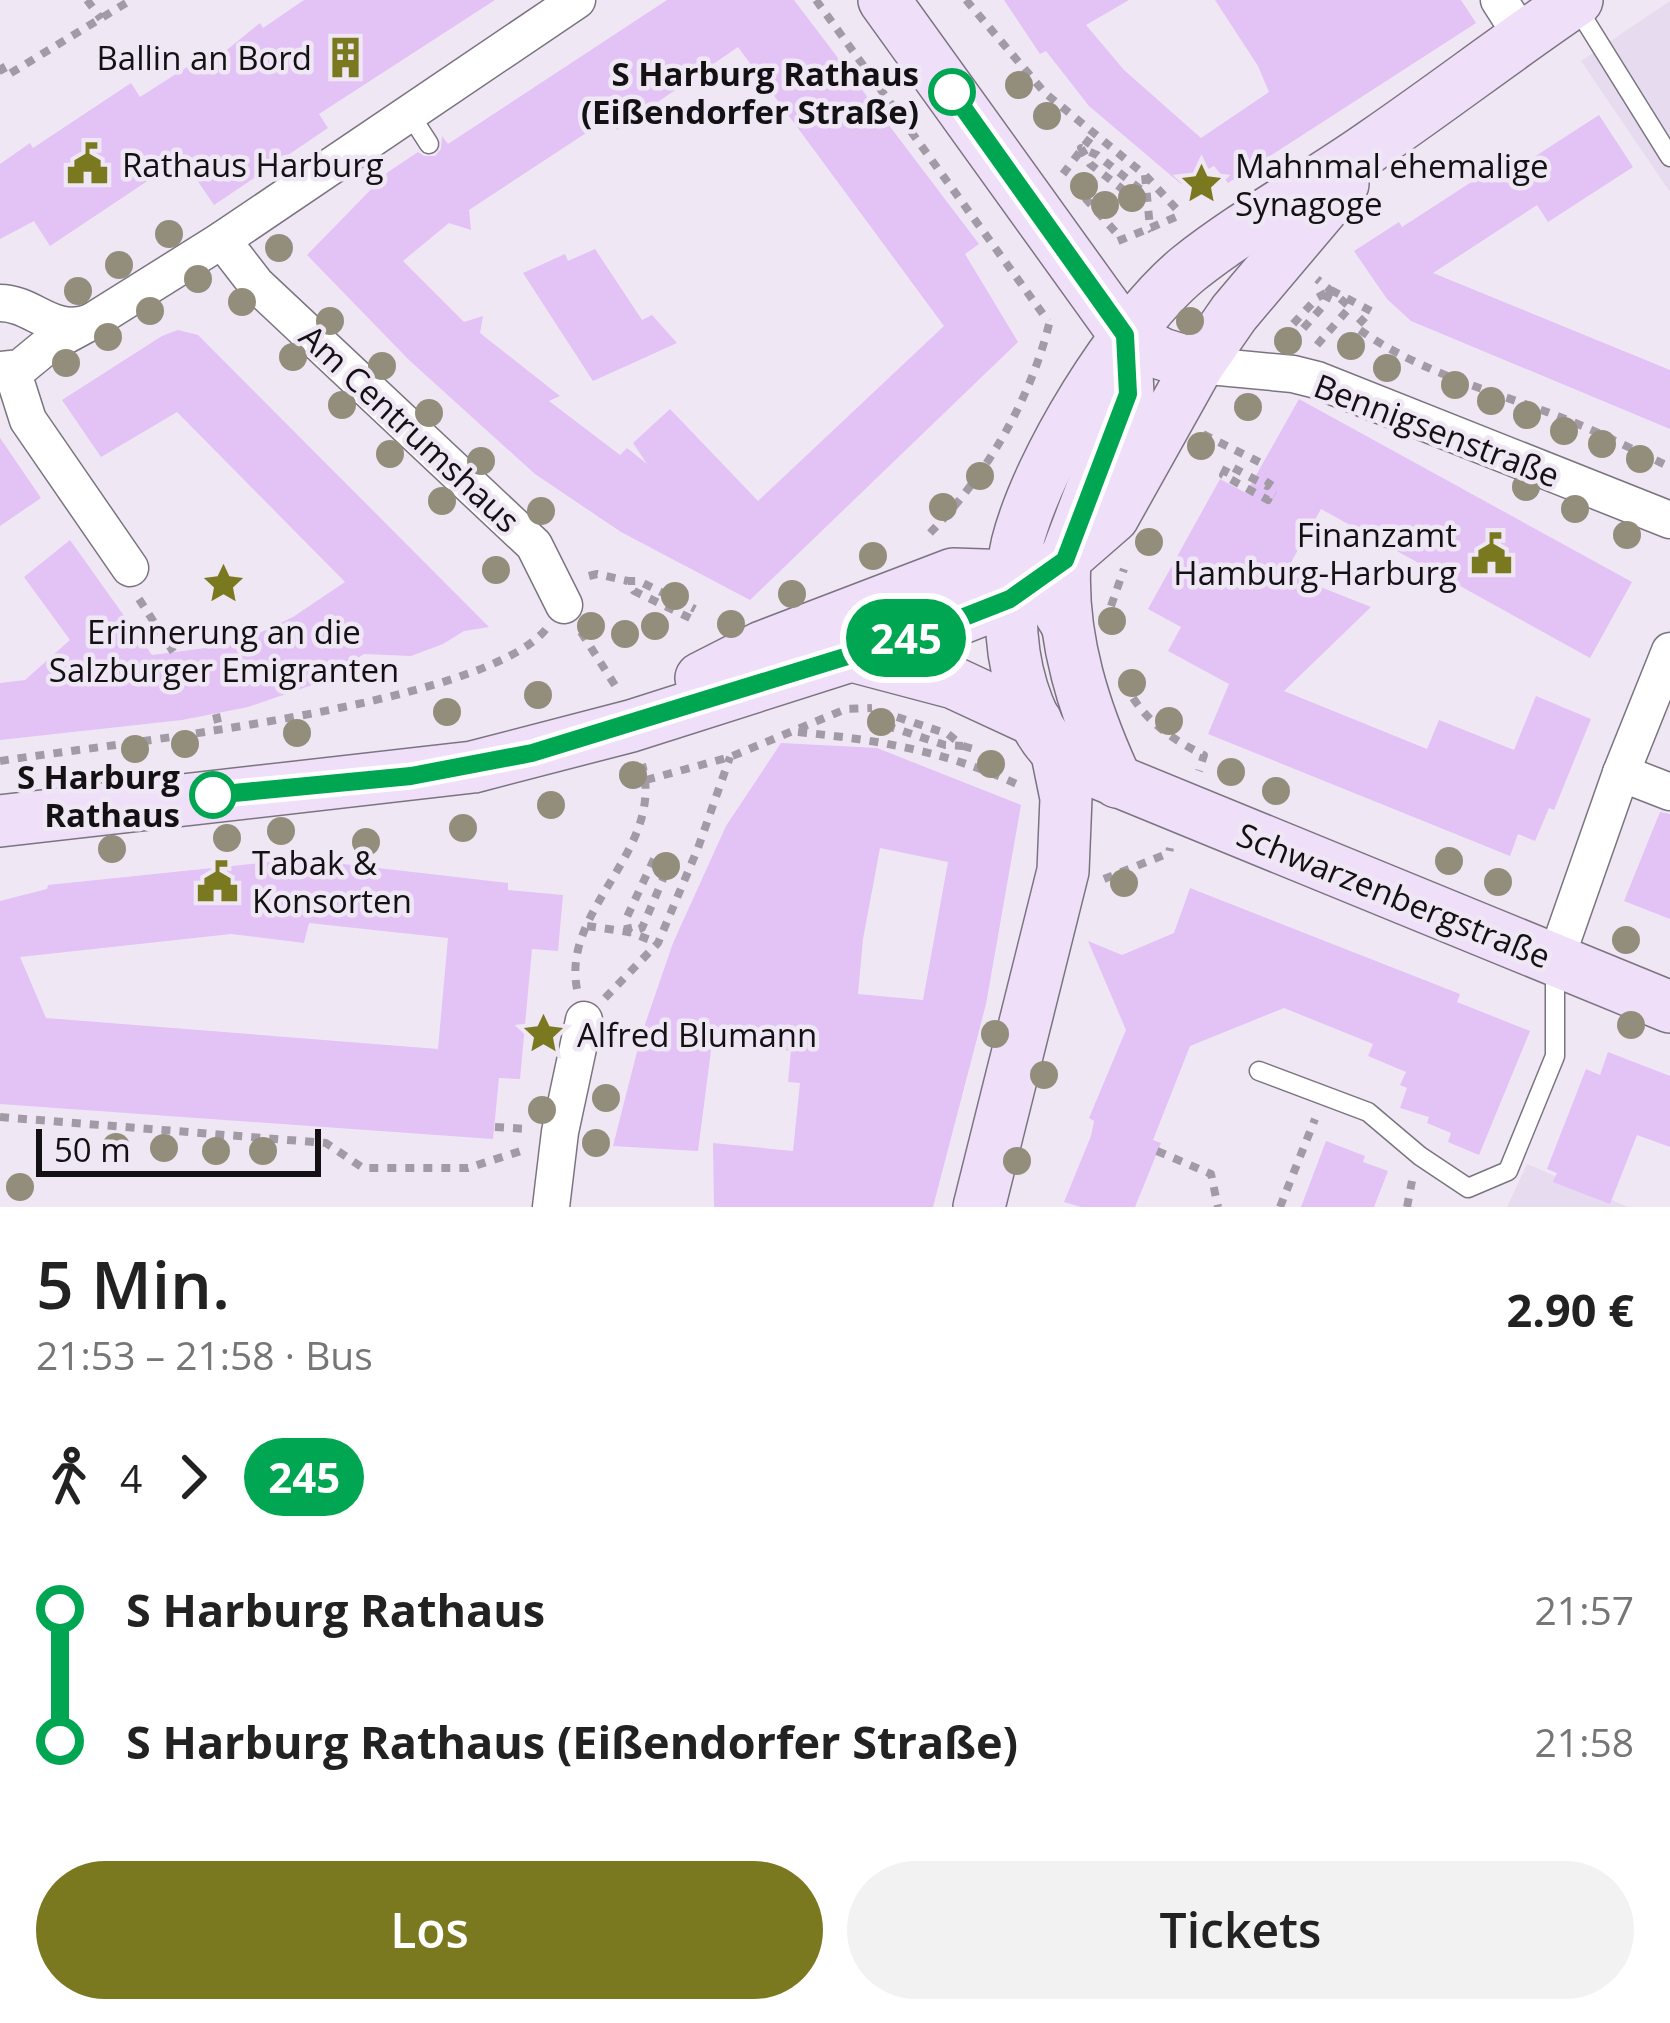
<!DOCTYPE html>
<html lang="de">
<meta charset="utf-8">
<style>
body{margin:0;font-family:"Open Sans",sans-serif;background:#f2f2f2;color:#222;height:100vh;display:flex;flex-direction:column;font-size:45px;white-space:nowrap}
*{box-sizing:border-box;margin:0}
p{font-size:39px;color:#767676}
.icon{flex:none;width:66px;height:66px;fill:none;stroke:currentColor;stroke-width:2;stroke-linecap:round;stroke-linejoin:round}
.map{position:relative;height:1207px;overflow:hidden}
.panel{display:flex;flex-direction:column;background:#fff;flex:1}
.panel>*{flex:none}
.badge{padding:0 24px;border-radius:39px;font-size:42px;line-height:78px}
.scale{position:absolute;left:36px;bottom:30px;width:285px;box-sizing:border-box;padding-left:12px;border:6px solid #141115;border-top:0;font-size:33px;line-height:42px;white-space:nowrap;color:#141115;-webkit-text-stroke:9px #f0e7f5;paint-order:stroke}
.map>.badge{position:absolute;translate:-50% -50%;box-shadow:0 0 0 6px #fff}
.legs{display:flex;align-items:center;gap:18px;height:132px;padding:0 36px;font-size:39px}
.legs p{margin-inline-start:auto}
.head{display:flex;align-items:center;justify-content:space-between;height:204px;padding:0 36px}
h1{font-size:66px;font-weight:600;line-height:90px}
.action{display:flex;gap:24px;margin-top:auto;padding:24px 36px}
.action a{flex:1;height:138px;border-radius:72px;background:#7b7920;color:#fff;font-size:48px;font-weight:600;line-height:138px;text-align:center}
.action a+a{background:#f2f2f2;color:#222}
ul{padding:0 36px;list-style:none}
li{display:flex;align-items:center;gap:42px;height:132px;font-size:45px}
li i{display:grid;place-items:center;width:18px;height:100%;margin:0 15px;background:currentColor}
li i::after{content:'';width:30px;height:30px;margin:-15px;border:9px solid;border-radius:50%;background:#fff}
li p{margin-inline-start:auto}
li:first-child i{background:linear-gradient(#0000 50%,currentColor 0)}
li:last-child i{background:linear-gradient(currentColor 50%,#0000 0)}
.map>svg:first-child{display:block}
.built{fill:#e7dbef}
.building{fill:#e3c2f6;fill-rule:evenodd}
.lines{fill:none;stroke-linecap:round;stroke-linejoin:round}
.lane-casing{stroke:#7b7480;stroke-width:21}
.street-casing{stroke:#7b7480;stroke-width:39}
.secondary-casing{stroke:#7b7480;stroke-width:54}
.path{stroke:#a29ba5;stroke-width:8;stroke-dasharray:9 9;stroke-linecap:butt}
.lane{stroke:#fff;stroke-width:18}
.street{stroke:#fff;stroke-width:36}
.secondary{stroke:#efdff9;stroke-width:51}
.tree{fill:#938e7c}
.line-1-casing{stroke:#fff;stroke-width:27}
.line-1{stroke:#00a651;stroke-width:18}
.stop-1-dot{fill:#fff;stroke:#00a651;stroke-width:6}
.labels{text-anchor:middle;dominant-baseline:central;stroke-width:9;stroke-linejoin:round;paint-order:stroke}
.poi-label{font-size:33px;fill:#141115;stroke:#f0e7f5;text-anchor:start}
.stop-label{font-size:33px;font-weight:bold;fill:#141115;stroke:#f0e7f5;text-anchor:end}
.street-label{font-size:33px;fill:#141115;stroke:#f0e7f5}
</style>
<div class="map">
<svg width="1670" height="1207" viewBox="0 0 1670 1207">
<rect width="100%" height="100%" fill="#f0e7f5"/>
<g class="built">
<polygon points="1670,1 1670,192 1581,61"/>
<polygon points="1527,1164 1628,1207 1507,1207"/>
</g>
<g class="building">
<polygon points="304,0 495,0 319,114 328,128 214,205 182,158 50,246 34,221 0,239 0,164 30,143 33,148 131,83 140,97 201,58 207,66 260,23 263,28"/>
<path d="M 667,0 L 794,0 L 979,244 L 965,254 L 1018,342 L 750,600 L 621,532 L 535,474 L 409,360 L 307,255 L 388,172 L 418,152 L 424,156 L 435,156 L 441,149 L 442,136 L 448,144 ZM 738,47 L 944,326 L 758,501 L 670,409 L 633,443 L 647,464 L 627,448 L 620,455 L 549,401 L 560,396 L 480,333 L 483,316 L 464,322 L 403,261 L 449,223 L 471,230 L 469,210 L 609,118 L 617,130 Z"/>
<polygon points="1004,0 1129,0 1086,25 1124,70 1201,138 1269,92 1258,66 1215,0 1461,0 1476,23 1228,183 1214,166 1181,184 1089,106 1046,51 1040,54"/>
<polygon points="1599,115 1633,167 1548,222 1537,205 1433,273 1670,370 1670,429 1411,321 1387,299 1354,251 1399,222 1402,227 1507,159 1514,170"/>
<polygon points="595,249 642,320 652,315 677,343 593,381 523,273 565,254 568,261"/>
<polygon points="178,330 198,335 489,627 464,631 443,644 411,656 364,654 318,683 248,707 182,720 0,740 0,683 25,680 70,640 24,577 70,540 152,655 213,647 255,635 293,617 345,582 177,412 101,457 62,400 162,336"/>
<polygon points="1299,399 1632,582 1590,658 1321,509 1285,573 1371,607 1284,691 1427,749 1439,720 1514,750 1536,696 1591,719 1554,810 1549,808 1535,841 1518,834 1510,856 1208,734 1229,684 1168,651 1181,627 1148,609 1220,479 1246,493"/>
<polygon points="0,438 41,498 0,526"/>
<path d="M 781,743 L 877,748 L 1021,805 L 986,1004 L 933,1207 L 714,1207 L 713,1143 L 793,1151 L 800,1083 L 788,1082 L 791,1051 L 780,1049 L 781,1034 L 714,1027 L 698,1151 L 613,1146 L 641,1036 L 673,943 L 726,826 ZM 880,848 L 948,862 L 923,1000 L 858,994 L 863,939 Z"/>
<polygon points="1660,812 1670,814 1670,919 1624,901"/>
<path d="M 300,859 L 508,883 L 508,890 L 563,895 L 558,951 L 532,949 L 520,1079 L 499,1078 L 493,1139 L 0,1104 L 0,901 L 47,889 L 48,885 ZM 309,923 L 448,938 L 438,1049 L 46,1018 L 20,957 L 231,934 L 304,943 Z"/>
<polygon points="1190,888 1460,994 1457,1002 1530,1031 1479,1155 1448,1142 1451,1133 1427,1123 1429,1117 1400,1108 1407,1088 1400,1085 1406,1072 1368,1056 1373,1044 1284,1008 1190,1046 1153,1140 1161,1143 1135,1207 1081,1207 1064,1202 1091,1136 1094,1121 1089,1118 1126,1030 1088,941 1122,955 1174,933"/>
<polygon points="1608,1052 1670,1076 1670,1147 1637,1135 1610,1204 1553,1182 1557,1173 1547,1169 1586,1069 1600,1075"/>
<polygon points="1326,1141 1365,1156 1363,1162 1388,1171 1374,1207 1301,1207"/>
</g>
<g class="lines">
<defs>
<g id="lane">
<polyline points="1576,6 1670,157"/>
<polyline points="409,113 429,144"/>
<polyline points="1259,1071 1368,1112 1420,1156 1468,1188 1508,1171 1555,1056 1555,966"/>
</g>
<g id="street">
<polyline points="1499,0 1522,36"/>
<polyline points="222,240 256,284 534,545 564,605"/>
<path d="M 0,303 C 33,303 51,335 88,323"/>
<polyline points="1198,365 1293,374 1317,380 1670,520"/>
<polyline points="0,370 20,368 48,345 96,319 222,240 577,0"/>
<polyline points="12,370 28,420 130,568"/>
<polyline points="1621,773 1670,792"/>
<polyline points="1555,961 1621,773 1670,651"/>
<polyline points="551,1207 560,1132 584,1020"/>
</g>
<g id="secondary">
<polyline points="884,0 1125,335 1162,354 1198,365"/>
<path d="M 1577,0 C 1509,46 1444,96 1377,142 C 1315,186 1247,222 1188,269 C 1122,324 1038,460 1017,544 C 1010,574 1010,604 1012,634 C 1015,676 1032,740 1071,762 L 1670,1007"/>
<polyline points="852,656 954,683 1036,721"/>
<polyline points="701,678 762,647 953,574 1012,576 1036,584 1052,600 1066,623"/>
<path d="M 1117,782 C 1085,713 1060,638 1065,560 L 1128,394 L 1125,335"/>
<polyline points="0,821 473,767 631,726 926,632 1010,599 1036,584 1113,517 1198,365 1234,313 1343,184"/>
<polyline points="979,1207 1063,871 1066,798 1057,754"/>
</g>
</defs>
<use href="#lane" class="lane-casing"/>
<use href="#street" class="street-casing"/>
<use href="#secondary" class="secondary-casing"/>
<g class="path">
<polyline points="87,0 101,19"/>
<polyline points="816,0 1048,321"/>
<polyline points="966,0 1045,93 1145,175 1182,215"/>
<polyline points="0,65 6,76 131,0"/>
<polyline points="1063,174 1094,133"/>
<polyline points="1145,175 1150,228 1183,214"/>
<polyline points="1085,198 1120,237"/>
<polyline points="1139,202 1090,164 1081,148 1097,155 1145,193"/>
<polyline points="1118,241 1150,228 1152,231"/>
<path d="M 1331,290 L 1371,311 L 1356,327 C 1418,373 1497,392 1568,420 C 1603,434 1636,451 1670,467"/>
<polyline points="1281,337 1317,298 1331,290 1324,305 1292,341"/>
<polyline points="1317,345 1350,307 1317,279"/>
<polyline points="1203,434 1263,464"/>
<polyline points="1271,480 1267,486 1228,465 1223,475 1268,500 1271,493 1275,495"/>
<path d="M 930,533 C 987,475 1032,397 1050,320"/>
<polyline points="589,576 597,574 628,581"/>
<polyline points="139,599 174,653"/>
<polyline points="1111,606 1124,569"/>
<polyline points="690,618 634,591 628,581 639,581 695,609"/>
<polyline points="581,632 618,690"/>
<path d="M 1133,698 C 1151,725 1175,741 1204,755 L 1199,771"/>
<polyline points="216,714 219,727"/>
<polyline points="869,720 945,745 963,746 948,734 897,717"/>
<path d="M 798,732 C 879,740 946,751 1021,786"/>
<polyline points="963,746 977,750"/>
<path d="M 0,761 C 108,744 485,706 546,629"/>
<polyline points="646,780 730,757 846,709 872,708"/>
<polyline points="654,859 626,919 629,932 642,928 669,865"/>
<polyline points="1104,879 1169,853 1170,848"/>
<polyline points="587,926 629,932 658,943"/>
<path d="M 577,989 C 561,908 666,850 642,764"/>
<polyline points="605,998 658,943 698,848 730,757"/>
<polyline points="0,1117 326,1143 363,1168 468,1168 521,1151"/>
<polyline points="495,1127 528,1129"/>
<polyline points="1157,1151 1211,1174 1218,1207"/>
<polyline points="1280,1207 1315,1119"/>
<polyline points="1407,1207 1412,1181"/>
</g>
<use href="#lane" class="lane"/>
<use href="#street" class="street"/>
<use href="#secondary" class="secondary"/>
</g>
<g class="tree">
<circle cx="1019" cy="85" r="14"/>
<circle cx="1047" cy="116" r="14"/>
<circle cx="1084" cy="186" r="14"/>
<circle cx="1132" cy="198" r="14"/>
<circle cx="1105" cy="205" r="14"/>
<circle cx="169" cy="234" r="14"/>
<circle cx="279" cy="248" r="14"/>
<circle cx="119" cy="265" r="14"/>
<circle cx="198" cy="279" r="14"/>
<circle cx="78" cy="291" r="14"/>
<circle cx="242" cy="302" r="14"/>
<circle cx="150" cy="311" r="14"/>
<circle cx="330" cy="321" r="14"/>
<circle cx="1190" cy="321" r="14"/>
<circle cx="108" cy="337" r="14"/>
<circle cx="1288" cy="341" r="14"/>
<circle cx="1351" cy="346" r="14"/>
<circle cx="293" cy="357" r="14"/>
<circle cx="66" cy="363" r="14"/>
<circle cx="382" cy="366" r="14"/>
<circle cx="1387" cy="368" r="14"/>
<circle cx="1455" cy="385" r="14"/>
<circle cx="1491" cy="401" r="14"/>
<circle cx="342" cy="405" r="14"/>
<circle cx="1248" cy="407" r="14"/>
<circle cx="429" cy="413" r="14"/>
<circle cx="1527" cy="415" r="14"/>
<circle cx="1564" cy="431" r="14"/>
<circle cx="1602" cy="444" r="14"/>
<circle cx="1201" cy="446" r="14"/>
<circle cx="390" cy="454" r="14"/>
<circle cx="1640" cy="459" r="14"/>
<circle cx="481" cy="461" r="14"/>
<circle cx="980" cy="476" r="14"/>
<circle cx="1526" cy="487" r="14"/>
<circle cx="442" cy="501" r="14"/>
<circle cx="943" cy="507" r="14"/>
<circle cx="1575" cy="509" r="14"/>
<circle cx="541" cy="511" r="14"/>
<circle cx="1627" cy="535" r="14"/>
<circle cx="1149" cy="542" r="14"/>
<circle cx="873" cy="556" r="14"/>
<circle cx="496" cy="570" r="14"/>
<circle cx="792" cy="594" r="14"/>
<circle cx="675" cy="596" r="14"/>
<circle cx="1112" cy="621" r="14"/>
<circle cx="731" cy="624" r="14"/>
<circle cx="591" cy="626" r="14"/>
<circle cx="655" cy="626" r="14"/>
<circle cx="625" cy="634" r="14"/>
<circle cx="1132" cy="683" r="14"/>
<circle cx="538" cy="695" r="14"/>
<circle cx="447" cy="712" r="14"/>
<circle cx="1169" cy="721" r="14"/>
<circle cx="881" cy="722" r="14"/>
<circle cx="297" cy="733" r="14"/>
<circle cx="185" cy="744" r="14"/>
<circle cx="135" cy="749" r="14"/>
<circle cx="991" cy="764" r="14"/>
<circle cx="1231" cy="772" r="14"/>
<circle cx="633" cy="775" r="14"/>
<circle cx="1276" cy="791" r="14"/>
<circle cx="551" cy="805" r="14"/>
<circle cx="463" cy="828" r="14"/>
<circle cx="281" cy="831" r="14"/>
<circle cx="227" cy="838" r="14"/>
<circle cx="366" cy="842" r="14"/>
<circle cx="112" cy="849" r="14"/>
<circle cx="1449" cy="861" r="14"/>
<circle cx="666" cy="866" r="14"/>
<circle cx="1498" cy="882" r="14"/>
<circle cx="1124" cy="883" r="14"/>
<circle cx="1626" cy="940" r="14"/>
<circle cx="1631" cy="1025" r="14"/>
<circle cx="995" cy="1034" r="14"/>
<circle cx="1044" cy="1075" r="14"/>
<circle cx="606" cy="1098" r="14"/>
<circle cx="542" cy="1110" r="14"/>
<circle cx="596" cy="1143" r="14"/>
<circle cx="116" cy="1147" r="14"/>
<circle cx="164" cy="1148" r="14"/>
<circle cx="216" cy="1151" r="14"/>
<circle cx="263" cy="1151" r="14"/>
<circle cx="1017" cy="1161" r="14"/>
<circle cx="20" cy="1187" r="14"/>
</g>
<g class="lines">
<defs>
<polyline id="line-1" points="213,795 411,776 532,753 926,632 1010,599 1065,560 1128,394 1125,335 952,92"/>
</defs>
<use href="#line-1" class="line-1-casing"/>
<use href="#line-1" class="line-1"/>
</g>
<defs>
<symbol id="building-bare" viewBox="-9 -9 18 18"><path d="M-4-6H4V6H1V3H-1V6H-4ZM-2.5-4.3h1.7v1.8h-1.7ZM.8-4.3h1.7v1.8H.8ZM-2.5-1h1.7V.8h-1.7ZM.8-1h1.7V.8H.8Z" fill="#7b7920" stroke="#f0e7f5" stroke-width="2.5" paint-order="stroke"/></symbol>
<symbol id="civic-bare" viewBox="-9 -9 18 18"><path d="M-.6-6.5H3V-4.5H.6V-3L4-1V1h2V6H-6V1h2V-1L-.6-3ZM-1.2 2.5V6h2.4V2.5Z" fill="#7b7920" stroke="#f0e7f5" stroke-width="2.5" paint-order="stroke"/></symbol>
<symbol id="sight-bare" viewBox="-9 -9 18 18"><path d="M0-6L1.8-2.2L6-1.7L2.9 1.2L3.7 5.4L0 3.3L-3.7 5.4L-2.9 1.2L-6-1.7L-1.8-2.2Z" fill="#7b7920" stroke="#f0e7f5" stroke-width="2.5" paint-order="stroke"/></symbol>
</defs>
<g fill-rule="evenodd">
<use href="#building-bare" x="316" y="28" width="59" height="59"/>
<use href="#civic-bare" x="58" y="134" width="59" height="59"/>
<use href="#sight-bare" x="1172" y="154" width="59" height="59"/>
<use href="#civic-bare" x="1462" y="524" width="59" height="59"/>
<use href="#sight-bare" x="194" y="554" width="59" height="59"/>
<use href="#civic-bare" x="188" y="852" width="59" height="59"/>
<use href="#sight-bare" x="514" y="1004" width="59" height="59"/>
</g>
<g class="stop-1-dot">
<circle cx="952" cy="92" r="21"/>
<circle cx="213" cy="795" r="21"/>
</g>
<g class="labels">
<g class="poi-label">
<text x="312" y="57" text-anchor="end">Ballin an Bord</text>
<text x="122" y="164">Rathaus Harburg</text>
<text x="1235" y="165">Mahnmal ehemalige<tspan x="1235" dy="38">Synagoge</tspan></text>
<text x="1457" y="534" text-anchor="end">Finanzamt<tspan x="1457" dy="38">Hamburg-Harburg</tspan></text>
<text x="224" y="631" text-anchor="middle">Erinnerung an die<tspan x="224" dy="38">Salzburger Emigranten</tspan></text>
<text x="252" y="862">Tabak &amp;<tspan x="252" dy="38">Konsorten</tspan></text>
<text x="577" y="1034">Alfred Blumann</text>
</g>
<g class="stop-label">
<text x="919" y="73">S Harburg Rathaus<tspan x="919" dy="38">(Eißendorfer Straße)</tspan></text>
<text x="180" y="776">S Harburg<tspan x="180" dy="38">Rathaus</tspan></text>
</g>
<g class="street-label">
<text transform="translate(410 428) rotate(43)">Am Centrumshaus</text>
<text transform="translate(1437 430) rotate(21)">Bennigsenstraße</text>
<text transform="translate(1394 895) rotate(22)">Schwarzenbergstraße</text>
</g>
</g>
</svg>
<div class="scale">50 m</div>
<b class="badge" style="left:906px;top:638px;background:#00a651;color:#fff">245</b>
</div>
<section class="panel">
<div class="head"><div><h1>5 Min.</h1><p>21:53 – 21:58 · Bus</p></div><b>2.90 €</b></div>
<div class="legs"><svg class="icon" aria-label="walk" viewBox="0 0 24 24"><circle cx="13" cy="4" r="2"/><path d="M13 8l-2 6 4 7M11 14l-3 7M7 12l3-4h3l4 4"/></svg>4<svg class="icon" aria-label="forward" viewBox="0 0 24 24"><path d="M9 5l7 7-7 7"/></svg><b class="badge" style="background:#00a651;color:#fff">245</b></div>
<ul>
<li><i style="color:#00a651"></i><b>S Harburg Rathaus</b><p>21:57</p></li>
<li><i style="color:#00a651"></i><b>S Harburg Rathaus (Eißendorfer Straße)</b><p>21:58</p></li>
</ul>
<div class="action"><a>Los</a><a>Tickets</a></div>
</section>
